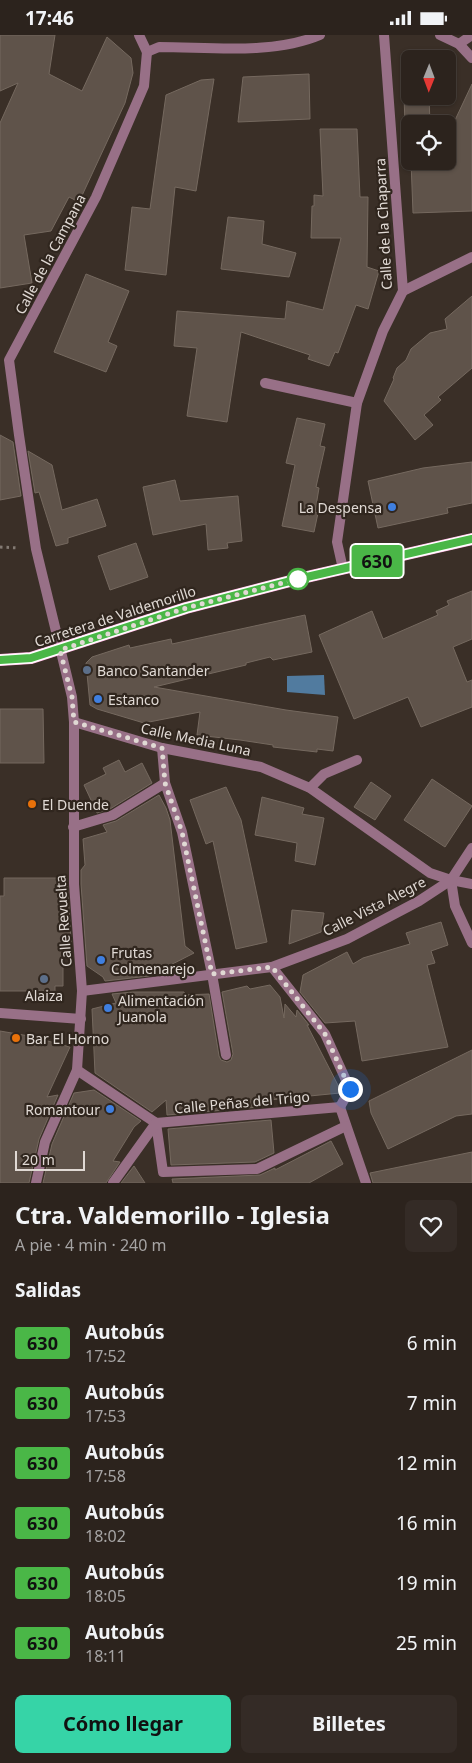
<!DOCTYPE html>
<html lang="es">
<meta charset="utf-8">
<style>
body{margin:0;font-family:"Noto Sans",sans-serif;background:#342b26;color:#f1f3f6;height:100vh;display:flex;flex-direction:column;font-size:19px;white-space:nowrap}
*{box-sizing:border-box;margin:0}
p{font-size:16px;color:#a6a4a4}
.icon{flex:none;width:28px;height:28px;fill:none;stroke:currentColor;stroke-width:2;stroke-linecap:round;stroke-linejoin:round}
.map{position:relative;height:1148px;overflow:hidden}
.drawer{display:flex;flex-direction:column;background:#2c231d;flex:1}
.drawer>*{flex:none}
.badge{padding:0 10px;border-radius:4px;font-size:18px;line-height:32px}
.needle{width:32px;rotate:181deg}
.buttons{position:absolute;left:401px;top:15px;display:grid;gap:10px}
.buttons a{display:grid;place-items:center;width:55px;height:55px;border-radius:8px;background:#2c231d;box-shadow:0 1px 4px #0004,0 0 0 1px #48403b;font-size:25px}
.scale{position:absolute;left:15px;bottom:12px;width:70px;box-sizing:border-box;padding-left:5px;border:2px solid #e0d9d4;border-top:0;font-size:14px;line-height:18px;white-space:nowrap;color:#e0d9d4;-webkit-text-stroke:4px #30261e;paint-order:stroke}
.you{position:absolute;width:25px;height:25px;margin:-12px;border:4px solid #fff;border-radius:50%;background:#1a73e8;box-shadow:0 0 0 8px #1a73e833}
.map>.badge{position:absolute;translate:-50% -50%;box-shadow:0 0 0 2px #fff}
h2{padding:0 15px;font-size:19px;line-height:45px}
.round{display:grid;place-items:center;flex:none;width:52px;height:52px;border-radius:8px;background:#342b26}
.head{display:flex;align-items:center;justify-content:space-between;height:85px;padding:0 15px}
h1{font-size:24px;font-weight:700;line-height:38px}
.action{display:flex;gap:10px;margin-top:auto;padding:10px 15px}
.action a{flex:1;height:58px;border-radius:8px;background:#36d4a7;color:#111;font-size:20px;font-weight:700;line-height:58px;text-align:center}
.action a+a{background:#342b26;color:#f1f3f6}
ul{padding:0;list-style:none}
li{display:flex;align-items:center;gap:15px;height:60px;padding:0 15px}
li div{flex:1}
li b{display:block;font-size:19px}
li em{font-style:normal}
li .badge{min-width:55px;font-weight:700;text-align:center}
.status{display:flex;justify-content:space-between;align-items:center;height:35px;padding:0 25px;background:#2c231d;direction:ltr}
.status svg{height:14px;fill:currentColor}
.map>svg:first-child{display:block}
.water{fill:#517b9f}
.building{fill:#5f534a;stroke:#75695f}
.lines{fill:none;stroke-linecap:round;stroke-linejoin:round}
.path{stroke:#837a73;stroke-width:3;stroke-dasharray:2.5 4;stroke-linecap:butt}
.street{stroke:#987087;stroke-width:10}
.primary{stroke:#feacdd;stroke-width:12}
.line-casing{stroke:#fff;stroke-width:11}
.line{stroke:#4ab747;stroke-width:8}
.walk{stroke:#e0d9d4;stroke-width:5;stroke-dasharray:0 9}
.shop-dot{fill:#3f7fe0;stroke:#30261e;stroke-width:2}
.stop-dot{fill:#fff;stroke:#4ab747;stroke-width:2.5}
.service-dot{fill:#5c6f8a;stroke:#30261e;stroke-width:2}
.food-dot{fill:#e8710a;stroke:#30261e;stroke-width:2}
.labels{text-anchor:middle;dominant-baseline:central;stroke-width:4.5;stroke-linejoin:round;paint-order:stroke}
.street-label{font-size:14px;fill:#e0d9d4;stroke:#30261e}
.poi-label{font-size:14px;fill:#e0d9d4;stroke:#30261e;text-anchor:start}
</style>
<div class="status"><b>17:46</b><svg viewBox="0 0 49 12"><path d="M0 12V9h3v3zM5 12V6h3v6zM10 12V3h3v9zM15 12V0h3v12zM26 1h20v11H26zM47 4h2v5h-2z"/></svg></div>
<div class="map">
<svg width="472" height="1148" viewBox="0 0 472 1148">
<rect width="100%" height="100%" fill="#3a2f27"/>
<polygon class="water" points="324,640 325,660 287,657 287,641"/>
<g class="building">
<polygon points="0,0 55,0 49,39 82,56 107,2 131,23 133,38 125,68 79,167 69,162 51,196 24,200 32,248 0,253 0,88 18,48 0,56"/>
<polygon points="309,39 310,84 238,87 243,42"/>
<polygon points="214,44 196,156 175,152 166,240 125,235 132,172 150,174 166,60 201,45"/>
<polygon points="472,49 472,176 413,178 411,126 432,126 432,132 435,126 448,126 448,100"/>
<polygon points="404,61 429,61 430,89 405,89"/>
<polygon points="320,94 357,94 360,162 368,162 367,232 379,236 368,274 356,270 338,318 335,317 329,331 308,324 310,320 241,297 227,387 187,381 197,313 174,311 177,276 285,284 287,266 323,275 341,203 311,203 312,171 314,171 314,160 323,161"/>
<polygon points="228,182 264,186 262,209 296,218 289,242 221,234"/>
<polygon points="86,239 129,256 108,307 117,311 106,337 54,317"/>
<polygon points="472,261 472,333 438,362 441,365 424,380 433,390 415,405 384,366 394,344 393,343 397,333 406,325 411,314 430,298 447,294 445,284"/>
<polygon points="297,383 325,389 320,411 325,412 316,452 319,453 315,477 318,478 314,497 282,491 295,430 286,428"/>
<polygon points="0,400 13,407 21,461 0,465"/>
<polygon points="28,416 52,430 62,475 97,464 106,491 68,503 68,508 56,511 39,457 35,458"/>
<polygon points="472,427 472,468 447,473 448,478 378,493 368,446 423,433"/>
<polygon points="175,445 180,466 238,461 242,506 227,508 228,513 208,515 206,489 153,500 143,452"/>
<polygon points="136,508 148,542 110,555 98,521"/>
<polygon points="472,556 472,604 453,612 467,647 472,645 472,672 421,692 408,662 354,684 319,600 372,576 383,604 438,580 436,576 449,570 447,566"/>
<polygon points="305,580 312,617 273,625 270,622 246,628 246,630 154,652 286,675 338,682 333,716 317,714 317,717 273,712 273,710 240,705 197,700 200,677 144,688 97,674 90,670 86,628 92,622 129,610 130,613 171,604 172,609"/>
<polygon points="0,674 43,674 44,728 0,728"/>
<polygon points="119,725 125,737 142,728 152,748 110,774 97,778 84,750 106,739 103,733"/>
<polygon points="432,744 472,771 445,812 404,785"/>
<polygon points="371,747 391,761 375,785 354,772"/>
<polygon points="226,752 241,785 267,907 236,914 213,806 206,809 190,765"/>
<polygon points="159,760 166,773 170,785 185,911 194,918 149,941 105,946 103,942 87,931 81,849 81,835 85,830 83,804 107,797 103,790 116,786"/>
<polygon points="262,762 304,773 302,779 324,783 315,830 295,826 297,808 255,800"/>
<polygon points="4,843 67,843 72,921 63,914 63,951 55,951 55,956 0,956 0,861 4,861"/>
<polygon points="292,875 324,878 321,897 289,909"/>
<polygon points="441,887 448,910 431,916 435,928 427,930 448,1012 362,1026 355,986 325,988 300,957 303,940 347,917 353,929 363,923 410,909 406,898"/>
<polygon points="270,950 280,962 284,983 285,969 296,982 297,975 309,990 307,990 341,1056 340,1058 269,1065 270,1071 167,1080 166,1065 152,1077 95,1038 92,974 116,968 112,959 133,957 184,957 185,960 209,959 219,1021 221,1025 227,1027 231,1025 233,1019 222,957 247,951 250,954"/>
<polygon points="0,996 29,1001 70,1012 47,1062 58,1060 39,1104 29,1148 0,1148"/>
<polygon points="472,1015 472,1079 456,1081 388,1114 371,1078 369,1066"/>
<polygon points="94,1055 141,1086 134,1092 113,1126 120,1127 106,1148 43,1148 52,1109 74,1058"/>
<polygon points="271,1085 274,1118 255,1127 171,1130 168,1094"/>
<polygon points="331,1106 343,1129 309,1148 173,1148 172,1144 260,1140 275,1133 275,1135"/>
<polygon points="472,1117 472,1148 373,1148 370,1138"/>
<polygon points="134,1131 145,1148 121,1148"/>
</g>
<g class="lines">
<polyline class="path" points="0,512 19,513"/>
<g class="street">
<polyline points="139,0 147,17"/>
<polyline points="440,0 459,9 472,23"/>
<polyline points="459,9 472,0"/>
<path d="M 147,17 L 159,12 C 210,12 273,20 320,0"/>
<polyline points="403,256 472,222"/>
<polyline points="265,348 357,368"/>
<polyline points="343,534 337,507 357,368 383,296 403,256 384,0"/>
<polyline points="74,687 162,713 261,732 310,753 430,838 451,845 472,849"/>
<polyline points="162,713 165,748 182,797 212,939 226,1020"/>
<polyline points="310,753 324,739 357,725"/>
<polyline points="73,792 113,780 165,748"/>
<polyline points="451,845 455,871 472,908"/>
<polyline points="272,932 325,999 350,1054 340,1072"/>
<polyline points="82,956 272,932 347,904 419,866 451,845 472,813"/>
<polyline points="0,978 81,984"/>
<polyline points="77,1035 156,1088 340,1072 366,1148"/>
<polyline points="156,1088 163,1137 257,1134 346,1091"/>
<polyline points="36,1148 45,1107 77,1035 82,956 74,849 74,687 72,662 36,514 19,400 9,325 96,162 144,51 147,17"/>
<polyline points="113,1148 156,1088"/>
</g>
<polyline class="primary" points="0,625 31,623 186,573 298,544 472,504"/>
</g>
<g class="lines">
<defs>
<polyline id="line" points="0,625 31,623 186,573 298,544 472,504"/>
</defs>
<use href="#line" class="line-casing"/>
<use href="#line" class="line"/>
<polyline class="walk" points="298,544 186,573 60,615 72,662 74,687 162,713 165,748 182,797 212,939 272,932 325,999 350,1054"/>
</g>
<g class="shop-dot">
<circle cx="392" cy="472" r="5"/>
<circle cx="98" cy="664" r="5"/>
<circle cx="101" cy="925" r="5"/>
<circle cx="108" cy="973" r="5"/>
<circle cx="110" cy="1074" r="5"/>
</g>
<circle class="stop-dot" cx="298" cy="544" r="10"/>
<g class="service-dot">
<circle cx="87" cy="635" r="5"/>
<circle cx="44" cy="944" r="5"/>
</g>
<g class="food-dot">
<circle cx="32" cy="769" r="5"/>
<circle cx="16" cy="1003" r="5"/>
</g>
<g class="labels">
<g class="street-label">
<text transform="translate(383 189) rotate(-93)">Calle de la Chaparra</text>
<text transform="translate(50 219) rotate(-62)">Calle de la Campana</text>
<text transform="translate(115 581) rotate(-18)">Carretera de Valdemorillo</text>
<text transform="translate(196 704) rotate(12)">Calle Media Luna</text>
<text transform="translate(374 871) rotate(-27)">Calle Vista Alegre</text>
<text transform="translate(63 886) rotate(-94)">Calle Revuelta</text>
<text transform="translate(242 1067) rotate(-5)">Calle Peñas del Trigo</text>
</g>
<g class="poi-label">
<text x="382" y="472" text-anchor="end">La Despensa</text>
<text x="97" y="635">Banco Santander</text>
<text x="108" y="664">Estanco</text>
<text x="42" y="769">El Duende</text>
<text x="111" y="917">Frutas<tspan x="111" dy="16">Colmenarejo</tspan></text>
<text x="44" y="960" text-anchor="middle">Alaiza</text>
<text x="118" y="965">Alimentación<tspan x="118" dy="16">Juanola</tspan></text>
<text x="26" y="1003">Bar El Horno</text>
<text x="100" y="1074" text-anchor="end">Romantour</text>
</g>
</g>
</svg>
<div class="buttons">
<a><svg class="needle" viewBox="-14 -14 28 28"><path d="M0-13l5 13h-10z" fill="#e53935"/><path d="M0 13l5-13h-10z" fill="#a6a4a4"/></svg></a>
<a><svg class="icon" aria-label="locate" viewBox="0 0 24 24"><circle cx="12" cy="12" r="6"/><path d="M12 2v4M12 18v4M2 12h4M18 12h4"/></svg></a>
</div>
<div class="scale">20 m</div>
<div class="you" style="left:350px;top:1054px"></div>
<b class="badge" style="left:377px;top:526px;background:#4ab747;color:#111">630</b>
</div>
<section class="drawer">
<div class="head"><div><h1>Ctra. Valdemorillo - Iglesia</h1><p>A pie · 4 min · 240 m</p></div><a class="round"><svg class="icon" aria-label="heart" viewBox="0 0 24 24"><path d="M12 20l-8-8c-3-5 5-10 8-4 3-6 11-1 8 4z"/></svg></a></div>
<h2>Salidas</h2>
<ul>
<li><span class="badge" style="background:#4ab747;color:#111">630</span><div><b>Autobús</b><p>17:52</p></div><em>6 min</em></li>
<li><span class="badge" style="background:#4ab747;color:#111">630</span><div><b>Autobús</b><p>17:53</p></div><em>7 min</em></li>
<li><span class="badge" style="background:#4ab747;color:#111">630</span><div><b>Autobús</b><p>17:58</p></div><em>12 min</em></li>
<li><span class="badge" style="background:#4ab747;color:#111">630</span><div><b>Autobús</b><p>18:02</p></div><em>16 min</em></li>
<li><span class="badge" style="background:#4ab747;color:#111">630</span><div><b>Autobús</b><p>18:05</p></div><em>19 min</em></li>
<li><span class="badge" style="background:#4ab747;color:#111">630</span><div><b>Autobús</b><p>18:11</p></div><em>25 min</em></li>
</ul>
<div class="action"><a>Cómo llegar</a><a>Billetes</a></div>
</section>
